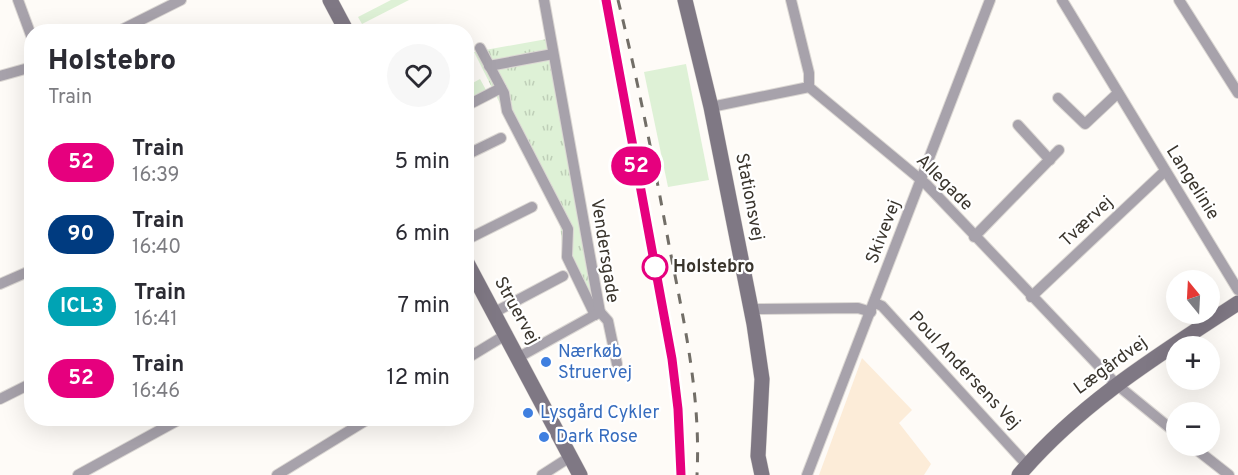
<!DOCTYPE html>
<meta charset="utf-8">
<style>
body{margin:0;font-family:Overpass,sans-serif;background:#f7f7f7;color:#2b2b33;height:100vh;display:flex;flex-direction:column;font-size:22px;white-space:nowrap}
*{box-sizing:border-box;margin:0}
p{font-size:20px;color:#7c7c81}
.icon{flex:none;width:33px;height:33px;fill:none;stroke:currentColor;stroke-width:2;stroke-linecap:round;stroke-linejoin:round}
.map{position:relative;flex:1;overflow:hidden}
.drawer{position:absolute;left:24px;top:24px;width:450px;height:402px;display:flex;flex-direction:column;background:#fff;border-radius:24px;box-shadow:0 6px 24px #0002}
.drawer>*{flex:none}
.badge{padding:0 12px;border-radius:20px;font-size:21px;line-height:39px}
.needle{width:39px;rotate:342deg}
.controls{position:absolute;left:1166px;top:270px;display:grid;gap:12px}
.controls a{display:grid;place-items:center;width:54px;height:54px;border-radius:50%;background:#fff;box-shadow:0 6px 24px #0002;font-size:30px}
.map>.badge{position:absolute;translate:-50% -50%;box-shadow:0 0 0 3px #fff}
.round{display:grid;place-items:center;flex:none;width:63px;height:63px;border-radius:32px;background:#f7f7f7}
.summary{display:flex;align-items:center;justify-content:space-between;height:102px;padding:0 24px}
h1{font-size:28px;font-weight:800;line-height:45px}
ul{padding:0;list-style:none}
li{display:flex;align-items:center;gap:18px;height:72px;padding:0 24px}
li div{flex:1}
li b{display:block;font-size:22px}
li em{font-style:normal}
li .badge{min-width:66px;font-weight:700;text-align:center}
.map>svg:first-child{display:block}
.built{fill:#fcecd8}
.grass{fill:#def1d6}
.park{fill:url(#park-tufts)}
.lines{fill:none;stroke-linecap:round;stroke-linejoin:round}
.street-casing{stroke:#dbd7d3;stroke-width:12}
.secondary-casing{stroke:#dbd7d3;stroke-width:16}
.street{stroke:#a7a2ab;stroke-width:10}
.secondary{stroke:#7f7884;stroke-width:15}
.rail{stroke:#726e67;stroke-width:3;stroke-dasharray:10 10;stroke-linecap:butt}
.line-casing{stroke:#fff;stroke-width:14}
.line{stroke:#e6007e;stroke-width:9}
.stop-dot{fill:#fff;stroke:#e6007e;stroke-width:3}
.shop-dot{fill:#3f7fe0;stroke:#fff;stroke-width:2}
.labels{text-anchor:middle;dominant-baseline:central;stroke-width:4.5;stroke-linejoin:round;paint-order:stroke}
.street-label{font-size:18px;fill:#3a352d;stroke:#fff}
.stop-label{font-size:18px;font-weight:bold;fill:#3a352d;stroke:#fff;text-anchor:start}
.shop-label{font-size:18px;fill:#366cbe;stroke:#fff;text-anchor:start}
</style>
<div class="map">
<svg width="1238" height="475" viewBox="0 0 1238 475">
<defs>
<pattern id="park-tufts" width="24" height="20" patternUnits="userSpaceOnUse" patternTransform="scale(1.5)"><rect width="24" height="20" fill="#def1d6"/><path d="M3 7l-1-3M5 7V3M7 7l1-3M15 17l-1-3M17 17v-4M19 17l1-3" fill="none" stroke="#bfcfb8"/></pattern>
</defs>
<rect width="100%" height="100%" fill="#fefbf7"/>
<polygon class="built" points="862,358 912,410 899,423 931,464 924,475 819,475"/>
<g class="grass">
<polygon points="391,0 409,0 362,24 358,17"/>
<polygon points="686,64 709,180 668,187 644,72"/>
<polygon points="480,79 486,90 467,100 467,86"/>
</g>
<polygon class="park" points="547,39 592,300 563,257 560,223 474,52"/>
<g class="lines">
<defs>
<g id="street">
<polyline points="18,0 32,38"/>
<polyline points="791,0 809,73 809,87"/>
<polyline points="1062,0 1238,290"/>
<polyline points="1179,0 1238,93"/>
<polyline points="117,32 181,0"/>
<polyline points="480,48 504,93 507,111 568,229 567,257 595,315"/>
<polyline points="489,66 553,54"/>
<polyline points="0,76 32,67"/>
<polyline points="1058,98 1085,124 1118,93"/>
<polyline points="466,106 501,88"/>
<polyline points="711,107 809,87 926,184 1116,384 1176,433"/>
<polyline points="1018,125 1050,160"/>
<polyline points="466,155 501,138"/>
<polyline points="974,237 1059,150"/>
<polyline points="466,240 532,207"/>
<polyline points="0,284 32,270"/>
<polyline points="1031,297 1165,171"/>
<polyline points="875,303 882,306 1027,465"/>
<polyline points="751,309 858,308 871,312"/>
<polyline points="495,312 563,276"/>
<polyline points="600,312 608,321 617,364"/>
<polyline points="519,357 600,312 544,0"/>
<polyline points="466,359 507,334"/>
<polyline points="0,399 32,383"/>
<polyline points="1192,446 1229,475"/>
<polyline points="78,475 182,418"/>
<polyline points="277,475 370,418"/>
<polyline points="542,475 570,457"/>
<polyline points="807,475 990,0"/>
</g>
<g id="secondary">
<polyline points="330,0 347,32"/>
<polyline points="685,0 711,107 754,324 762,379 758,456 762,475"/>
<polyline points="466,261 580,475"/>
<path d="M 1019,475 C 1080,403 1160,354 1238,303"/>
</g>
</defs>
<use href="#street" class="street-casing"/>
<use href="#secondary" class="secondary-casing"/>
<use href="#street" class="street"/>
<use href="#secondary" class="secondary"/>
<g class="rail">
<polyline points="606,0 675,378 681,475"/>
<path d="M 618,0 C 638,81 654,163 669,245 C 684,322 701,396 697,475"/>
</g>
</g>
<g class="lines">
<defs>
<polyline id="line" points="606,0 672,359 678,409 681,475"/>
</defs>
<use href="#line" class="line-casing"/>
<use href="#line" class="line"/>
</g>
<circle class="stop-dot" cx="655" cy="267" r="12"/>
<g class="shop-dot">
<circle cx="546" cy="362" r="6"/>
<circle cx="528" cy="413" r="6"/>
<circle cx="544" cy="437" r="6"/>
</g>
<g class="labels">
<g class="street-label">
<text transform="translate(944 183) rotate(45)">Allegade</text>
<text transform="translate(1192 183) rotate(58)">Langelinie</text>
<text transform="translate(749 197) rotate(79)">Stationsvej</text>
<text transform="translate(1087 222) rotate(-43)">Tværvej</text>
<text transform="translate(884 232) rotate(-69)">Skivevej</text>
<text transform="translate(604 251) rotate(81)">Vendersgade</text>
<text transform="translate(516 311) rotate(61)">Struervej</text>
<text transform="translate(1111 366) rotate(-36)">Lægårdvej</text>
<text transform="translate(964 371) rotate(47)">Poul Andersens Vej</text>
</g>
<g class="stop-label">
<text x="673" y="267">Holstebro</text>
</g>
<g class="shop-label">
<text x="558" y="352">Nærkøb<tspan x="558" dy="21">Struervej</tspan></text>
<text x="540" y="413">Lysgård Cykler</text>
<text x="556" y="437">Dark Rose</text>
</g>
</g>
</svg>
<div class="controls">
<a><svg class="needle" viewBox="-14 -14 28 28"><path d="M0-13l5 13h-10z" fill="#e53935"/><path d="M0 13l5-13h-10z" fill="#7c7c81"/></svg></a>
<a>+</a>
<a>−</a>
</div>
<b class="badge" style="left:636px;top:166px;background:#e6007e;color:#fff">52</b>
<section class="drawer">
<div class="summary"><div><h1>Holstebro</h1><p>Train</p></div><a class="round"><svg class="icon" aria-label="heart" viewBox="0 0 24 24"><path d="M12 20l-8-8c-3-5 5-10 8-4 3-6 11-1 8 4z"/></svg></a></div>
<ul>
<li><span class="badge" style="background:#e6007e;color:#fff">52</span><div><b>Train</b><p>16:39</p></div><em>5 min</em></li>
<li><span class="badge" style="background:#003b80;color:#fff">90</span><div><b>Train</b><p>16:40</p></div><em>6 min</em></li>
<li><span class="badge" style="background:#00a3b4;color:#fff">ICL3</span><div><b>Train</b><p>16:41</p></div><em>7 min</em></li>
<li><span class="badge" style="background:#e6007e;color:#fff">52</span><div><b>Train</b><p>16:46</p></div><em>12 min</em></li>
</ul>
</section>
</div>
